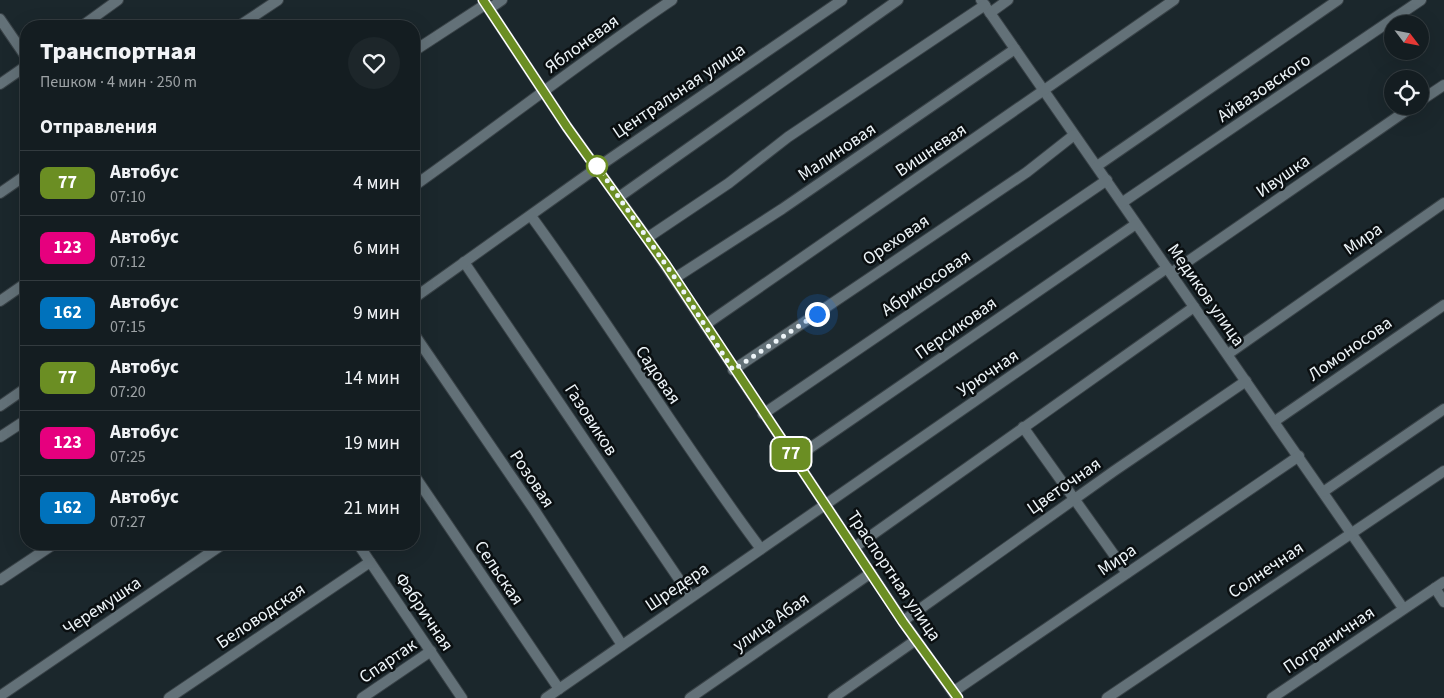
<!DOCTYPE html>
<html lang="ru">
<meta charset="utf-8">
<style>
body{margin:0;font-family:"Source Sans 3",sans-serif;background:#1d262a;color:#f1f3f6;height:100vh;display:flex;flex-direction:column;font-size:19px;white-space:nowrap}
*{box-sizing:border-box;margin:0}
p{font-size:16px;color:#9da2a5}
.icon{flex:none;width:28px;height:28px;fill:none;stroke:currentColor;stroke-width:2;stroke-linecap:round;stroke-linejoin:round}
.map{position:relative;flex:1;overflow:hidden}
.drawer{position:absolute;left:20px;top:20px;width:400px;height:530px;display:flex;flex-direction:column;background:#141d21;border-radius:20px;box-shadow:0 5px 20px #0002,0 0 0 1px #333b3f}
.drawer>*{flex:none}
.badge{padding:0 10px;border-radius:8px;font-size:18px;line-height:32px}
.needle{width:32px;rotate:122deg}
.tools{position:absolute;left:1384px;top:15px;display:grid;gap:10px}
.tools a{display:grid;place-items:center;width:45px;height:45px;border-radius:50%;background:#141d21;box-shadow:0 5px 20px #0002,0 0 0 1px #333b3f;font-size:25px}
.you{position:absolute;width:25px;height:25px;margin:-12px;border:4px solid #fff;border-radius:50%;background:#1a73e8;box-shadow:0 0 0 8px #1a73e833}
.map>.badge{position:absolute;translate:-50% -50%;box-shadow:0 0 0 2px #fff}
h2{padding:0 20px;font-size:19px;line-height:45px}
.round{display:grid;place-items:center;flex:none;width:52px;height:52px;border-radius:26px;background:#1d262a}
.headline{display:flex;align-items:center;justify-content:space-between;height:85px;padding:0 20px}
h1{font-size:24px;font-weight:800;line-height:38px}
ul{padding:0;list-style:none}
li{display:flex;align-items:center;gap:15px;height:65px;padding:0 20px;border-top:1px solid #333b3f}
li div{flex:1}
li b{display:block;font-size:19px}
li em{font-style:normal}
li .badge{min-width:55px;font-weight:700;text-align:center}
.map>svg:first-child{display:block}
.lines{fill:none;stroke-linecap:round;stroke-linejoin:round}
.street-casing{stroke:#394247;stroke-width:12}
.street{stroke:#637178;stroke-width:10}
.line-casing{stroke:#fff;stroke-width:11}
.line{stroke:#6b8e23;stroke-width:8}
.walk{stroke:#edf4f8;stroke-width:5;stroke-dasharray:0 9}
.stop-dot{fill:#fff;stroke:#6b8e23;stroke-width:2.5}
.labels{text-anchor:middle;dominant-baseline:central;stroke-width:5;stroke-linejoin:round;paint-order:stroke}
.street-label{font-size:18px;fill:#edf4f8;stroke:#0a0f11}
</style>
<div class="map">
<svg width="1444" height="698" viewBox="0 0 1444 698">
<rect width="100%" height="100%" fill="#1b272c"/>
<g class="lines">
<defs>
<g id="street">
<polyline points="483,0 567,127 647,238 903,621 957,698"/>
<polyline points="981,0 1403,608"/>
<polyline points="489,9 502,0"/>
<polyline points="990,13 1008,0"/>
<polyline points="0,19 26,57"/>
<polyline points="82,26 118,0"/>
<polyline points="239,26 278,0"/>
<polyline points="414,51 486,4"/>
<polyline points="0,84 26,66"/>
<polyline points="1420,101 1444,85"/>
<polyline points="1097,166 1338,0"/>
<path d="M 414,186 C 500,125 584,59 672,0"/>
<polyline points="0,193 26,175"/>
<polyline points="619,197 898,0"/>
<polyline points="1123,202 1421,0"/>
<path d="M 531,216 C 611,325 680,441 761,549"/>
<polyline points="647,238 729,183 788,137 985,5"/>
<polyline points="464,262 691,597"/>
<polyline points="1171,273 1413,106"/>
<polyline points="675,278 782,209 1015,49"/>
<polyline points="414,298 598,167 842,0"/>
<polyline points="0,301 26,283"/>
<polyline points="705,325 1174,0"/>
<polyline points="414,334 535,511 622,645"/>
<polyline points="1228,354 1444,203"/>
<polyline points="733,370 1027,172 1074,135"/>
<polyline points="0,406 26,388"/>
<polyline points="763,414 1107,180"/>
<polyline points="1275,421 1444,305"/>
<polyline points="1023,427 1127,573"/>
<polyline points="0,437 26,420"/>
<polyline points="794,459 1136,224"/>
<polyline points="414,475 559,689"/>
<polyline points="1323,492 1444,409"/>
<polyline points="358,544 462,698"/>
<polyline points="855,547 1194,307"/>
<polyline points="0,580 54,544"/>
<polyline points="1435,588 1444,602"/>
<polyline points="903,621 1114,471 1246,381"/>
<polyline points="953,692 1299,456"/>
<polyline points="0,696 223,544"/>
<polyline points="169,698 370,562"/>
<polyline points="362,698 431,651"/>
<polyline points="546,698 1167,268"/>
<polyline points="690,698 871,573"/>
<polyline points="833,698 916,640"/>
<polyline points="1107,698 1444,471"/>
<polyline points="1272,698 1444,582"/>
</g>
</defs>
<use href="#street" class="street-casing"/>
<use href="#street" class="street"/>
</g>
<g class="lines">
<defs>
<polyline id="line" points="483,0 567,127 666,265 903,622 958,698"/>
</defs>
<use href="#line" class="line-casing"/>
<use href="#line" class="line"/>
<polyline class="walk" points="597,166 675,278 733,370 817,314"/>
</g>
<circle class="stop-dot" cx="597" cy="166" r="10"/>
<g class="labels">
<g class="street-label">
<text transform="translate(582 44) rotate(-36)">Яблоневая</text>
<text transform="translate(1264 88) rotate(-34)">Айвазовского</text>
<text transform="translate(679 91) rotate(-34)">Центральная улица</text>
<text transform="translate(931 150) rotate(-34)">Вишневая</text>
<text transform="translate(837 152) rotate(-34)">Малиновая</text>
<text transform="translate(1283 176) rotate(-35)">Ивушка</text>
<text transform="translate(1363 239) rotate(-35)">Мира</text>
<text transform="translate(896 240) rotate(-34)">Ореховая</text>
<text transform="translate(926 283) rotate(-34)">Абрикосовая</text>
<text transform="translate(1206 295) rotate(55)">Медиков улица</text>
<text transform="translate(956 328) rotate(-35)">Персиковая</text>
<text transform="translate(1350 349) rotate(-35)">Ломоносова</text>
<text transform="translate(988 373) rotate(-34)">Урючная</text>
<text transform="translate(658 375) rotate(56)">Садовая</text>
<text transform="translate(591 420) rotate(57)">Газовиков</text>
<text transform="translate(532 479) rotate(56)">Розовая</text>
<text transform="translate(1064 486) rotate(-35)">Цветочная</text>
<text transform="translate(1117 560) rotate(-34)">Мира</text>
<text transform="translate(1266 570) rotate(-34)">Солнечная</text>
<text transform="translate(499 573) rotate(56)">Сельская</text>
<text transform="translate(894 576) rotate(56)">Траспортная улица</text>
<text transform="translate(677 587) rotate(-34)">Шредера</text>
<text transform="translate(102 606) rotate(-34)">Черемушка</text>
<text transform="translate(424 612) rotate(56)">Фабричная</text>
<text transform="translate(261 616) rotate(-34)">Беловодская</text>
<text transform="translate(771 622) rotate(-35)">улица Абая</text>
<text transform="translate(1329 640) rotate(-34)">Пограничная</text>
<text transform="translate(388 661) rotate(-34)">Спартак</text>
</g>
</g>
</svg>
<div class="tools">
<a><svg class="needle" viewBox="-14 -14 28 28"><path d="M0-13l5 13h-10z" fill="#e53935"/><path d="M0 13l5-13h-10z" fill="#9da2a5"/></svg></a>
<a><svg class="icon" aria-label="locate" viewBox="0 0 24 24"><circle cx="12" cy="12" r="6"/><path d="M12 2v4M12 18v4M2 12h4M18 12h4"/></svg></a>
</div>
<div class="you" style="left:817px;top:314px"></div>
<b class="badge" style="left:791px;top:454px;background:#6b8e23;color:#fff">77</b>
<section class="drawer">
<div class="headline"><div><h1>Транспортная</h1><p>Пешком · 4 мин · 250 m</p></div><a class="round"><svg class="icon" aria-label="heart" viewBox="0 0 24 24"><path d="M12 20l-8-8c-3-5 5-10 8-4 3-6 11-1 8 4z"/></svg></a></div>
<h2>Отправления</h2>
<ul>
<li><span class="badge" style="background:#6b8e23;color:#fff">77</span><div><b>Автобус</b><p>07:10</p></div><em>4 мин</em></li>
<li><span class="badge" style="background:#e6007e;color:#fff">123</span><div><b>Автобус</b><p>07:12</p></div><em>6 мин</em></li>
<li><span class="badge" style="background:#0072bc;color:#fff">162</span><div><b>Автобус</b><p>07:15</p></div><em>9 мин</em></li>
<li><span class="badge" style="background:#6b8e23;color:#fff">77</span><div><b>Автобус</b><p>07:20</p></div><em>14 мин</em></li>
<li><span class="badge" style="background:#e6007e;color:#fff">123</span><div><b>Автобус</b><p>07:25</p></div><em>19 мин</em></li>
<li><span class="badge" style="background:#0072bc;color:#fff">162</span><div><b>Автобус</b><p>07:27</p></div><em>21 мин</em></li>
</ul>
</section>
</div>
